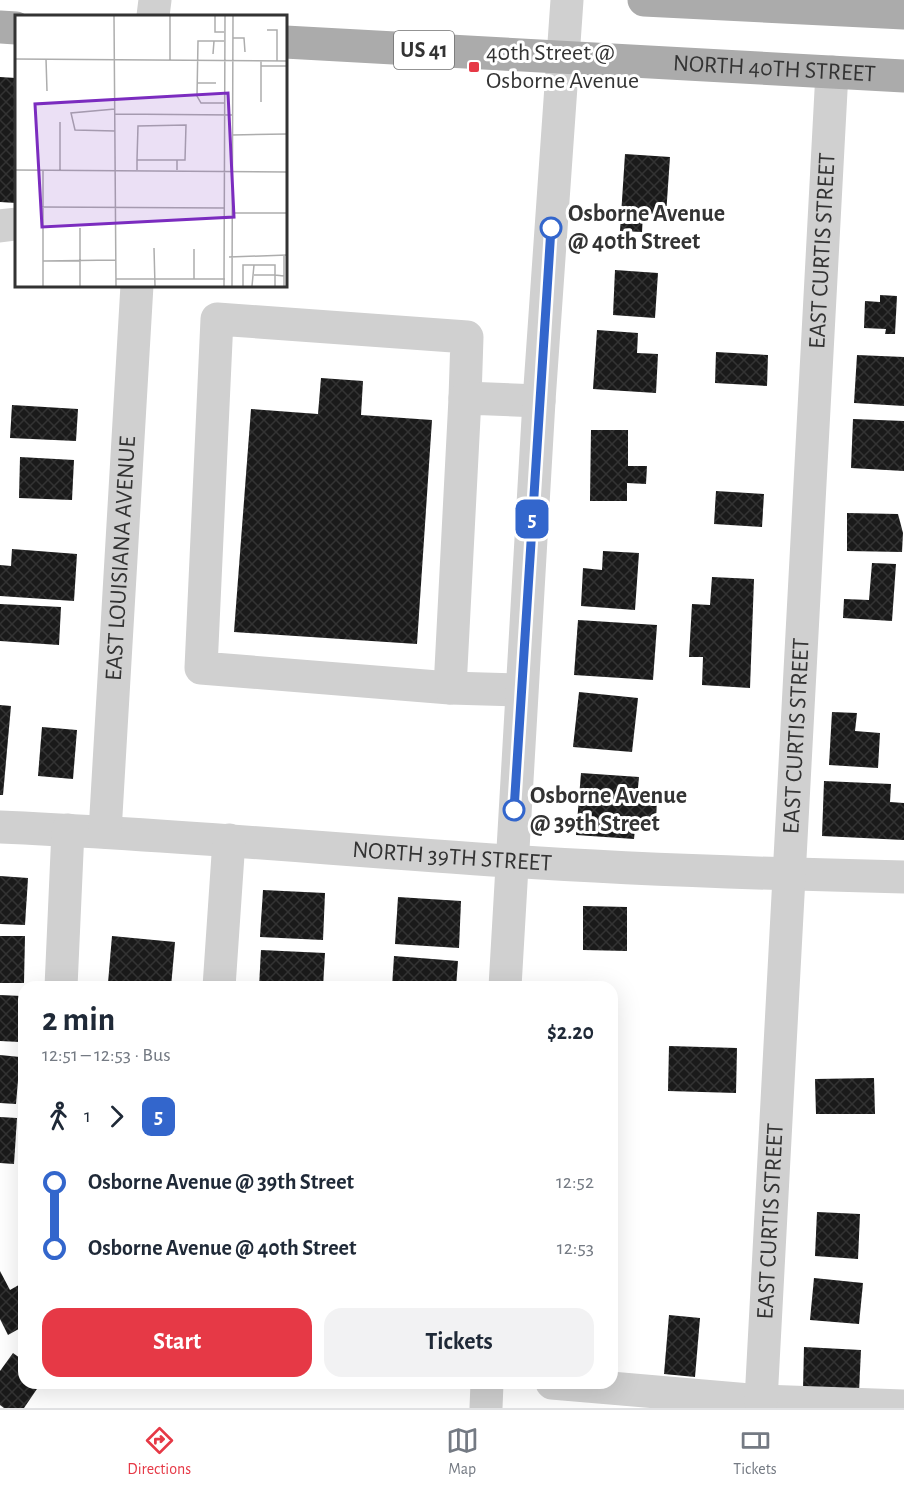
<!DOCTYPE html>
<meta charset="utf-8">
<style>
body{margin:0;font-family:"Alegreya Sans",sans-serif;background:#f2f2f3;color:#1f2937;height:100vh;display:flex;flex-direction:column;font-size:22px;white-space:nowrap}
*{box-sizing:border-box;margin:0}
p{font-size:20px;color:#747a83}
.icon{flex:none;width:33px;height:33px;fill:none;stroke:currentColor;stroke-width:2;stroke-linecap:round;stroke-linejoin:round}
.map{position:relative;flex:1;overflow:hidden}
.side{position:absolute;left:18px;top:981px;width:600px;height:408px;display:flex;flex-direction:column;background:#fff;border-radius:18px;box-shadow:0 6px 24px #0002}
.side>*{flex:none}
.badge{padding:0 12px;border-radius:9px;font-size:21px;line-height:39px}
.map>.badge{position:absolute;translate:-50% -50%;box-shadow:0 0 0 3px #fff}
.legs{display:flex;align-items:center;gap:9px;height:66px;padding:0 24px;font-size:20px}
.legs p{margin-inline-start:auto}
.head{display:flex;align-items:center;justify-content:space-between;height:102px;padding:0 24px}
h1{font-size:33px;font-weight:600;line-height:45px}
.button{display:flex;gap:12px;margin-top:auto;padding:12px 24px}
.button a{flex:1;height:69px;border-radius:18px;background:#e63946;color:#fff;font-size:24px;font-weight:600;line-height:69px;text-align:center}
.button a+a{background:#f2f2f3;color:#1f2937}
ul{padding:0 24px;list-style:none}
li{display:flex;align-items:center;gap:21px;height:66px;font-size:22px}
li i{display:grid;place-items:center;width:9px;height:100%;margin:0 8px;background:currentColor}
li i::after{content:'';width:15px;height:15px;margin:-8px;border:4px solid;border-radius:50%;background:#fff}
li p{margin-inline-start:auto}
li:first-child i{background:linear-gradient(#0000 50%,currentColor 0)}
li:last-child i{background:linear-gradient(currentColor 50%,#0000 0)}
.tabs{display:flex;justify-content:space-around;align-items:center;height:84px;border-top:2px solid #e0e1e3;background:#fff;font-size:16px;color:#747a83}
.tabs a{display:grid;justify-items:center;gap:3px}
.tabs .active{color:#e63946}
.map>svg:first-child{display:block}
.building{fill:url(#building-cross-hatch)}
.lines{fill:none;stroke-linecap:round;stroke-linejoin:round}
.minor{stroke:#d0d0d0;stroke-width:33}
.major{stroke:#ababab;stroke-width:33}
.line-1-casing{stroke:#fff;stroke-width:14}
.line-1{stroke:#36c;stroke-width:9}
.poi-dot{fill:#e63946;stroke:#fff;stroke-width:2}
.stop-1-dot{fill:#fff;stroke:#36c;stroke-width:3}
.labels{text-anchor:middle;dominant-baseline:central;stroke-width:6;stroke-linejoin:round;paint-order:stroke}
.shield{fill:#fff;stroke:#707070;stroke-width:1.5}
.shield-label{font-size:22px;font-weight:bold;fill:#333}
.poi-label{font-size:24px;fill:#333;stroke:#fff;text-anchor:start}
.street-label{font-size:24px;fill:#333;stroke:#fff}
.stop-label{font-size:24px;font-weight:bold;fill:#333;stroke:#fff;text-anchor:start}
.inset-road{fill:none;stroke:#adadad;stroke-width:1.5}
.view{fill:#7b2cbf;fill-opacity:0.15;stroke:#7b2cbf;stroke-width:3}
.inset-edge{fill:none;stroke:#333;stroke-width:3}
</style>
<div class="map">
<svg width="904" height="1408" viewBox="0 0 904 1408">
<defs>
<pattern id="building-cross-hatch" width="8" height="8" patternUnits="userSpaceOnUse" patternTransform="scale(1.5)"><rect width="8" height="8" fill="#1a1a1a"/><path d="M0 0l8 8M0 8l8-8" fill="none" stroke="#333"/></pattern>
</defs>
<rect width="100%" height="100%" fill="#fff"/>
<g class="building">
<polygon points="0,77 16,78 16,203 0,202"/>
<polygon points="625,154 670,157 666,215 643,213 642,232 620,231"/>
<polygon points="615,270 658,273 655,318 613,315"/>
<polygon points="880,295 897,296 895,334 885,334 886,329 864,328 865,301 880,302"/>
<polygon points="597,330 638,333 637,353 658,354 656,393 593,389"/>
<polygon points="716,352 768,355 767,386 715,383"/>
<polygon points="857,355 904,357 904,406 854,403"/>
<polygon points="321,378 363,381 361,415 432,420 417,644 234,632 251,409 318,414"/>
<polygon points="12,405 78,409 76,441 10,438"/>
<polygon points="853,419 904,421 904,471 851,468"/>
<polygon points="591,430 628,430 628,466 647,466 646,484 627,483 627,501 590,501"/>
<polygon points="20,457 74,460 72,500 19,498"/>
<polygon points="716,491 764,494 762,527 714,524"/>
<polygon points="847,513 898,514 903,533 902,552 847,551"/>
<polygon points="12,549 77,554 74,601 0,596 0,565 11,566"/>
<polygon points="603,551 639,553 635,610 581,606 583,568 602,570"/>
<polygon points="872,563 896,564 892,621 843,618 844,599 869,600"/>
<polygon points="712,577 754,579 750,688 702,685 703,657 689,657 692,604 710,605"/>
<polygon points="0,604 61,607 59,645 0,641"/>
<polygon points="578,620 657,625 653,680 574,675"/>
<polygon points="579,692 638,698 632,752 573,747"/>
<polygon points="0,705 11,706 3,795 0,795"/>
<polygon points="832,712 857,713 855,731 880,733 878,768 829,765"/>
<polygon points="42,727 77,730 73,779 38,776"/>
<polygon points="581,773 639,777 637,798 657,799 656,821 636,819 634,839 576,835"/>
<polygon points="824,781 891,784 890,802 904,803 904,840 822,836"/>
<polygon points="0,876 28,878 25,925 0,924"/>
<polygon points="263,890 325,893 323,940 260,937"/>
<polygon points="398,897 461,901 459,948 395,944"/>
<polygon points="583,906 627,907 627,951 583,950"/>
<polygon points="0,936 25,936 24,983 0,983"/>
<polygon points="112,936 175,942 171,987 108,983"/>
<polygon points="261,950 325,953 323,987 259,987"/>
<polygon points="394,956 458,961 456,987 392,987"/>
<polygon points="0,995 22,996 20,1042 0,1041"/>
<polygon points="669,1046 737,1048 736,1093 668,1091"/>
<polygon points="612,1053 615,1053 614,1102 612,1102"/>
<polygon points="0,1055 20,1057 16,1104 0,1103"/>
<polygon points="874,1078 875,1114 816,1114 815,1079"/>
<polygon points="0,1117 17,1118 14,1164 0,1163"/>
<polygon points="817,1212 860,1214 858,1259 815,1256"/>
<polygon points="0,1271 10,1290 24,1282 24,1326 8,1335 0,1319"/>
<polygon points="814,1278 863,1283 859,1324 810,1320"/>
<polygon points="669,1315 700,1318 695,1377 664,1374"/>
<polygon points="804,1347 861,1350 859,1392 803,1389"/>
<polygon points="13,1353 24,1361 24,1383 41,1383 24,1408 4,1408 0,1405 0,1371"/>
</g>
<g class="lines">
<g class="minor">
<polyline points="153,16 155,0"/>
<polyline points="0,226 16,224"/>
<polyline points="450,688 201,668 217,319 467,337 465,398"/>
<polyline points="521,690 450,688 465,398 539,401"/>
<path id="s1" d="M 0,827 C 170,834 339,850 508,861 C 640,870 772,874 904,877"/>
<path id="s2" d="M 105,832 L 137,285"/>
<polyline points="61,987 68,830"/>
<polyline points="219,987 229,840"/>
<polyline points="505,987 539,401 567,0"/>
<polyline points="552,1383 761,1401 904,1406"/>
<path id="s3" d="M 761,1401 L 832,72"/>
<polyline points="486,1408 487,1383"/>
</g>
<g class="major">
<polyline points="644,0 904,13"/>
<polyline points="0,27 16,28"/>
<path id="s4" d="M 285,42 L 904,76"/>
</g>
</g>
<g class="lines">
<defs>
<polyline id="line-1" points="514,810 551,228"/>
</defs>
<use href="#line-1" class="line-1-casing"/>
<use href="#line-1" class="line-1"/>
</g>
<rect class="poi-dot" x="468" y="61" width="12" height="12" rx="3"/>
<g class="stop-1-dot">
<circle cx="551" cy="228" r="10"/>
<circle cx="514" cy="810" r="10"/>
</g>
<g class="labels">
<rect class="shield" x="394" y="31" width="60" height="38" rx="4.5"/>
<g class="shield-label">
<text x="424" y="50">US 41</text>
</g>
<g class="poi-label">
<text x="486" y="53">40th Street @<tspan x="486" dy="28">Osborne Avenue</tspan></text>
</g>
<g class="street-label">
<text stroke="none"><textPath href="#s4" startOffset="490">NORTH 40TH STREET</textPath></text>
<text stroke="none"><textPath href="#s3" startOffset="1152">EAST CURTIS STREET</textPath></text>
<text stroke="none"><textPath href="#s2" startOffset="274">EAST LOUISIANA AVENUE</textPath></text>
<text stroke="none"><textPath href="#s3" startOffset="666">EAST CURTIS STREET</textPath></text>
<text stroke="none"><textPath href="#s1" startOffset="453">NORTH 39TH STREET</textPath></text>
<text stroke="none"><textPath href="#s3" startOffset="180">EAST CURTIS STREET</textPath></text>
</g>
<g class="stop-label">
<text x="568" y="214">Osborne Avenue<tspan x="568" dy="28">@ 40th Street</tspan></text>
<text x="530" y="796">Osborne Avenue<tspan x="530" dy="28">@ 39th Street</tspan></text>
</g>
</g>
<g transform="translate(15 15)">
<rect width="272" height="272" fill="#fff"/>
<path class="inset-road" d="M 99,1 L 101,271M 200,1 L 200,17 L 209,17M 252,15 L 262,15 L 262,46M 218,23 L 229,23 L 230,37M 199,26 L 183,26 L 182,81 L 186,88 L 209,88M 198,39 L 199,26 L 209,26M 0,44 L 272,46M 31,44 L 32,76M 155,46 L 155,1M 246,46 L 246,87M 246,51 L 272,51M 182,68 L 201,68M 100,99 L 218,100M 45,107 L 45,155M 100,116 L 60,115 L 56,98 L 100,94M 217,120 L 272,119M 122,145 L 123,111 L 171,110 L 170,145 L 162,145M 0,155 L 272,157M 122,155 L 122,145 L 162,145 L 162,155M 27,192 L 209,193M 218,198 L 272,198M 139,233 L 140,271M 214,242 L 272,240M 28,246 L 101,245M 239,260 L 260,260 L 260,271M 101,264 L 210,264M 179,264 L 179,234M 28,271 L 28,155M 65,271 L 65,213M 209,271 L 210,1M 217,271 L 218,1M 228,271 L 228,250 L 260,250 L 260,260 L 269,261M 237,271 L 239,250M 269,271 L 269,240"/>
<path class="view" d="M 213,78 L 219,202 L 27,212 L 20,89 Z"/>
<rect width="272" height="272" class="inset-edge"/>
</g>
</svg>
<b class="badge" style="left:532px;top:519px;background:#36c;color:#fff">5</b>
<section class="side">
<div class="head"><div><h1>2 min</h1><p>12:51 – 12:53 · Bus</p></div><b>$2.20</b></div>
<div class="legs"><svg class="icon" aria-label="walk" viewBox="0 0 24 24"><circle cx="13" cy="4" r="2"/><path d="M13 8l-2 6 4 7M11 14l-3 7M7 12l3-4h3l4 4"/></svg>1<svg class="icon" aria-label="forward" viewBox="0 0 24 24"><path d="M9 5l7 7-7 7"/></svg><b class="badge" style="background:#36c;color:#fff">5</b></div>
<ul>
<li><i style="color:#36c"></i><b>Osborne Avenue @ 39th Street</b><p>12:52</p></li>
<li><i style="color:#36c"></i><b>Osborne Avenue @ 40th Street</b><p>12:53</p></li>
</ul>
<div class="button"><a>Start</a><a>Tickets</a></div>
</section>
</div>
<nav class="tabs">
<a class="active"><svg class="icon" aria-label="directions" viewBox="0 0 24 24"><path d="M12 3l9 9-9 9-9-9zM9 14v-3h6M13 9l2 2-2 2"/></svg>Directions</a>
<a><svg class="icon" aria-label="map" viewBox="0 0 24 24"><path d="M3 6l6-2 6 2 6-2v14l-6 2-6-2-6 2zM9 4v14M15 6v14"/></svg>Map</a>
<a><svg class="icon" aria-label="tickets" viewBox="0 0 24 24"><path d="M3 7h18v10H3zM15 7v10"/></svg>Tickets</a>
</nav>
